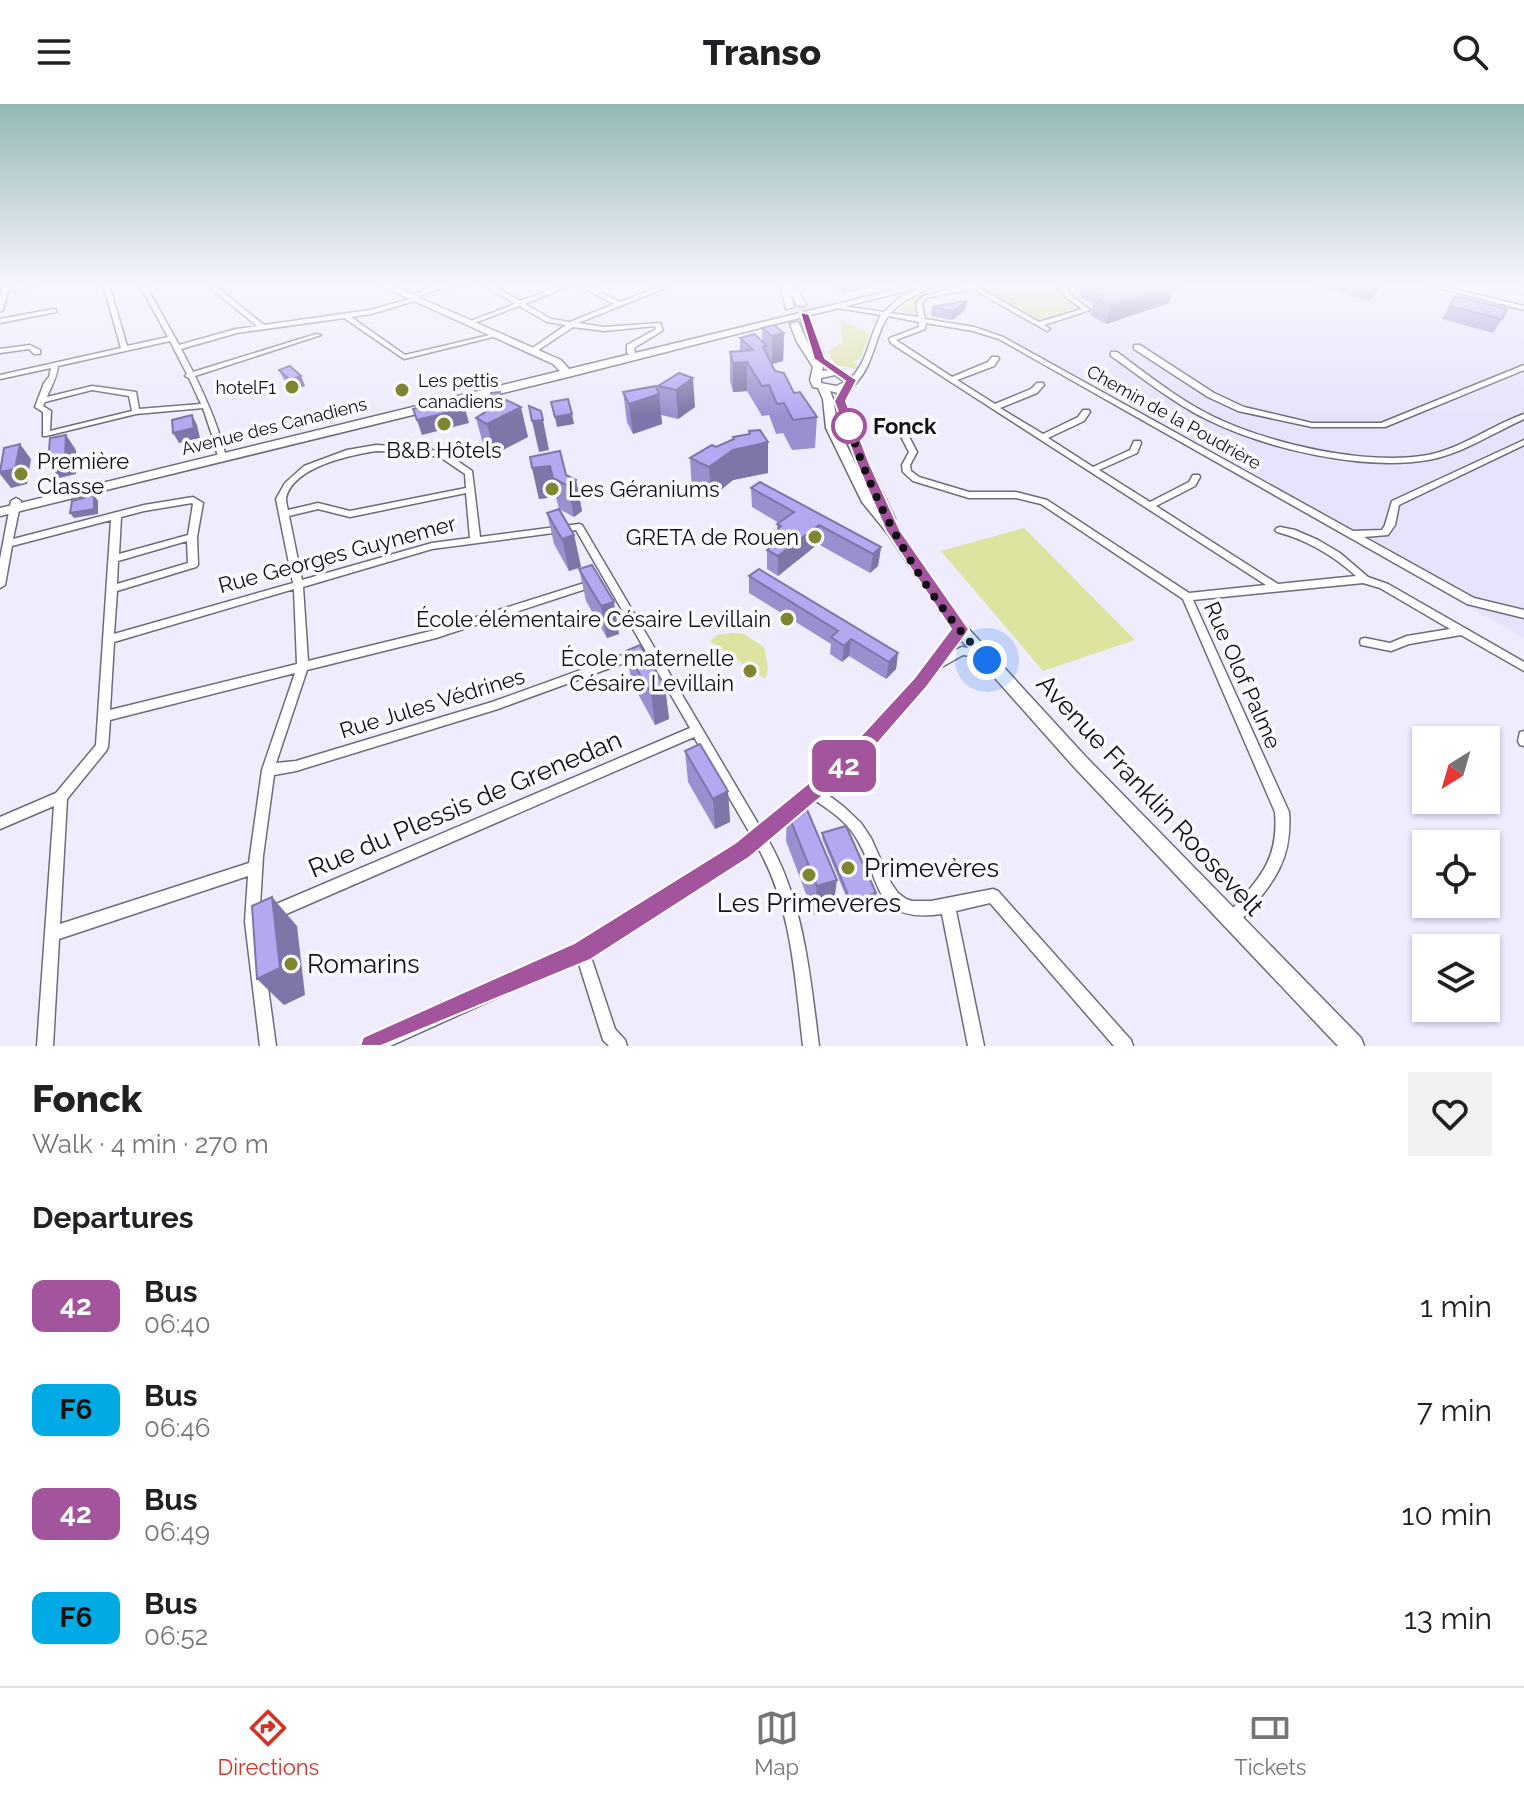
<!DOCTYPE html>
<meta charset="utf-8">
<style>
body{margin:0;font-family:Raleway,sans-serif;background:#f2f2f2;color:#202124;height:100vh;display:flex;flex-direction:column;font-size:30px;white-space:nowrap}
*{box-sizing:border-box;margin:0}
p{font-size:26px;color:#757577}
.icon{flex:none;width:44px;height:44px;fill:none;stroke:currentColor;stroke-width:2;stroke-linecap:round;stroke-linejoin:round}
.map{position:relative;height:942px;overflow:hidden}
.details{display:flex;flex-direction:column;background:#fff;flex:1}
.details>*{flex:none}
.badge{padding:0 16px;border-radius:12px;font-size:28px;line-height:52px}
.needle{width:52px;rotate:217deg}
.buttons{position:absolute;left:1412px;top:622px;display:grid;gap:16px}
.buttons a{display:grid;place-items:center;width:88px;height:88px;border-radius:0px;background:#fff;box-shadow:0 2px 6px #0004;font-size:40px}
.you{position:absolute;width:40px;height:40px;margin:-20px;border:6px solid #fff;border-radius:50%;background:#1a73e8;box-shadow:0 0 0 12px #1a73e833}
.map>.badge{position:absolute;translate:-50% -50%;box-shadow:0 0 0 4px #fff}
h2{padding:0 32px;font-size:30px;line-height:72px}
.round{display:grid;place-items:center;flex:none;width:84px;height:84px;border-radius:0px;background:#f2f2f2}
.summary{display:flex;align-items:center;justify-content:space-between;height:136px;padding:0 32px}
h1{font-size:38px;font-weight:800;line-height:60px}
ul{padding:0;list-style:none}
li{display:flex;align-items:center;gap:24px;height:104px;padding:0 32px}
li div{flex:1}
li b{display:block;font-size:30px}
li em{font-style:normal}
li .badge{min-width:88px;font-weight:700;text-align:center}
header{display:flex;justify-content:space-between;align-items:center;height:104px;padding:0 32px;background:#fff;font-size:36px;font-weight:800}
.tabs{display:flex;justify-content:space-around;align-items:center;height:112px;border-top:2px solid #e0e0e0;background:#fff;font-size:22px;color:#757577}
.tabs a{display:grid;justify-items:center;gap:4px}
.tabs .active{color:#d93025}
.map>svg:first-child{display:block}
.built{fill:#e6e3fc}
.green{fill:#dee3a0}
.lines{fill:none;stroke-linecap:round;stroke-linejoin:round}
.secondary-tunnel{stroke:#cdcbda;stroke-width:10;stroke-dasharray:10 5;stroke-linecap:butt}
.street-casing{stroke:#6e6c7b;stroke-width:3}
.secondary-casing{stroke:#6e6c7b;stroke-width:3}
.street{fill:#fff;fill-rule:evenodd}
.secondary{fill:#fff;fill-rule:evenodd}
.wall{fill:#9b90cf}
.shaded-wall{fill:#7e76a9}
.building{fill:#b4a8f1;stroke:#7e76a9;stroke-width:2}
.line{fill:#a2559d;stroke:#fff;stroke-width:2}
.walk{stroke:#121117;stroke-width:8;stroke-dasharray:0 14.4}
.poi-dot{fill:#81852f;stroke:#fbfbff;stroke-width:3}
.stop-dot{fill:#fff;stroke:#a2559d;stroke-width:4}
.labels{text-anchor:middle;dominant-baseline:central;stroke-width:7;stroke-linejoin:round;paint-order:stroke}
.far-poi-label{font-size:18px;fill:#121117;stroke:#fbfbff;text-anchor:start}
.far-street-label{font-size:18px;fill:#121117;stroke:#fbfbff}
.stop-label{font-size:22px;font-weight:bold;fill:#121117;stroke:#fbfbff;text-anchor:start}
.poi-label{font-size:22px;fill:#121117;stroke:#fbfbff;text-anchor:end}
.street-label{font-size:22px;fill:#121117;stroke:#fbfbff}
.near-street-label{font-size:26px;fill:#121117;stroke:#fbfbff}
.near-poi-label{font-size:26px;fill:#121117;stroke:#fbfbff;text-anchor:start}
</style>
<header><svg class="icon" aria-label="menu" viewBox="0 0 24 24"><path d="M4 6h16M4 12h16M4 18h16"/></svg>Transo<svg class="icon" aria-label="search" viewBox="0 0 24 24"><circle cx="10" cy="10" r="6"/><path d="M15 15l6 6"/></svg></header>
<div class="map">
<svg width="1524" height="942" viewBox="0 0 1524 942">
<rect width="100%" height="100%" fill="#eeecfd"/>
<polygon class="built" points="929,180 1524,180 1524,534 994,235 957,205 926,189"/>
<g class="green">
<polygon points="955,180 1058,180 1061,192 1078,205 1037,217 973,181 923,192 917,198 916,209 905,209 899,204 912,193"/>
<polygon points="841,216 870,229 860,255 852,258 860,263 856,265 836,261 828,248 842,239"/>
<polygon points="1024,424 1135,536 1043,567 941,447"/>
<polygon points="732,529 744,530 764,543 768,565 765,575 710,537 717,531"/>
</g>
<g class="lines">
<polyline class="secondary-tunnel" points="801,200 806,217"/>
<defs>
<g id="street">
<polygon points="4,180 10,180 9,184 30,180 42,180 8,188 3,206 0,208 0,194"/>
<path d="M 103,180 L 109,180 L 127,242 L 168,233 L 139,180 L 145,180 L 179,241 L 236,225 L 257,222 L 206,180 L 213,180 L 264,221 L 370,206 L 410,195 L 409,193 L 410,192 L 440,180 L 467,180 L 464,182 L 441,184 L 417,193 L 419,195 L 418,196 L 371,210 L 351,213 L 405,251 L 498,229 L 501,231 L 404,255 L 344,214 L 237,229 L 181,245 L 193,268 L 316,230 L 321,231 L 195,272 C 208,299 219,324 226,353 L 222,356 L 218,353 L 213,334 L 203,304 L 136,310 L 46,332 L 43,332 L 43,308 L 35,303 L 44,279 L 49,273 L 51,264 L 0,275 L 0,271 L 121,244 ZM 170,237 L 187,270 L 185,272 L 189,274 L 201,300 L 139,305 L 136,288 L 92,282 L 47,293 C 51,282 57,274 58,262 ZM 92,286 L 129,292 L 132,307 L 50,327 L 51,307 L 43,302 L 45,298 Z"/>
<polygon points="483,180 490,180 520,197 566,180 574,180 525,200 551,215 570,218 614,200 576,180 584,180 620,198 667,180 675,180 578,219 604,223 660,219 663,226 662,227 634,244 635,249 631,251 627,249 627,241 656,225 655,222 604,227 573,223 534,249 530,247 531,245 566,221 547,218 519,202 472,220 468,220 468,218 515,200"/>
<polygon points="900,180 906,180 907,182 902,183"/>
<path d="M 930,180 L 938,180 L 904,197 L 890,209 L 918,213 L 916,200 L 923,192 L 972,180 L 1039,218 L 1082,205 L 1063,191 L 1062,180 L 1068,180 L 1069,190 L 1090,206 L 1044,221 L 1050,225 L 1047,227 L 971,184 L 927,194 L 922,200 L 925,215 L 974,223 L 1003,233 L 1353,427 L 1382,426 L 1385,421 L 1392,397 L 1524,336 L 1524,341 L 1399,401 L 1395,421 L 1388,431 L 1364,433 L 1474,494 L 1524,506 L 1524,514 L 1467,500 L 999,235 L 973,227 L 926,219 L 925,225 L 896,236 L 952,273 L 988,258 L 992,253 L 998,253 L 999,255 L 994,262 L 957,276 L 995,300 L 1031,285 L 1037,279 L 1043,279 L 1044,281 L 1037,289 L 1000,304 L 1043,330 L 1078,313 L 1083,306 L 1089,306 L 1090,308 L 1084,317 L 1048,334 L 1093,363 L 1130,346 L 1134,337 L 1140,337 L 1141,339 L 1137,349 L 1099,366 L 1150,398 L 1189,378 L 1193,371 L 1199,371 L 1200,373 L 1195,382 L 1156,402 L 1278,480 L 1356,472 C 1333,451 1307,436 1277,428 L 1275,426 L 1277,424 L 1280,423 L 1295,426 L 1318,436 L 1340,449 L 1368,473 L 1388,480 L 1524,558 L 1524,567 L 1461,531 L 1409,540 L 1391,547 L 1361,541 L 1360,538 L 1361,535 L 1365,534 L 1390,539 L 1407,532 L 1450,525 L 1380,484 L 1363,479 L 1193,496 L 1289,708 C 1293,761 1269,783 1237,821 L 1232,823 L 1227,821 L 1225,816 L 1227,811 C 1258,775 1279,758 1275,708 L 1183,495 L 1041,400 L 1016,394 L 969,394 L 913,377 L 903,368 L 902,361 L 909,348 L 896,323 L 900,321 L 903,321 L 917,348 L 910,361 L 911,367 L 919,373 L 969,388 L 1016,388 L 1047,396 L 1189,489 L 1266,481 L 892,240 L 889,235 L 890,234 L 919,223 L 919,218 L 888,212 C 874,234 874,261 855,280 L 849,280 L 849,276 C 868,259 869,232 881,211 L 838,204 L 835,202 L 836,201 L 884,208 L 899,194 Z"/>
<polygon points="1424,180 1434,180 1524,202 1524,206"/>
<polygon points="54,205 56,206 56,208 0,219 0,215"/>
<polygon points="30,241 40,246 40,250 34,250 29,245 0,249 0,245"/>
<polygon points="1134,241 1140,241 1214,289 1244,303 1312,319 1381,319 1524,261 1524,266 1385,323 1312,323 1238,307 1208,293 1134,245"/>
<path d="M 1111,248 L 1117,248 C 1148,271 1179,296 1214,313 C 1271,340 1365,362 1428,351 C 1463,344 1492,321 1524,310 L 1524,315 C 1493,329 1462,350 1428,356 C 1364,367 1267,345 1208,316 C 1173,299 1143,274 1111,252 Z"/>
<path d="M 376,341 L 425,344 L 449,351 L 472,367 L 480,433 L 579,420 L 582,421 L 760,723 L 847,652 L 930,559 L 956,522 L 964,522 L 965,525 L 949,549 L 962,543 L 984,546 L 986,549 L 984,552 L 980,553 L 963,551 L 938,565 L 855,660 L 823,687 L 844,703 L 861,719 L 871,734 L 891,779 L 898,789 L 906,795 L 912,797 L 931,797 L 993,785 L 998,787 L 1131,936 L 1133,942 L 1114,942 L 990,799 L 956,807 L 984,942 L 968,942 L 942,810 C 870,820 883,775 855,732 C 845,716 828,705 813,695 L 767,734 C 804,797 810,871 819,942 L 803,942 C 795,874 792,802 757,742 L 747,750 L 590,850 L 615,925 L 625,936 L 627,942 L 609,942 L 603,936 L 578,857 L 390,942 L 364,942 L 366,936 L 577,842 L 737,742 L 751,731 L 694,633 L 277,814 L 272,816 L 267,814 L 265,809 L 267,804 L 690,624 L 576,426 L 432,445 L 303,483 L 308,557 L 435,526 L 594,476 L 599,479 L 598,481 L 436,534 L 307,566 L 276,659 L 296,657 L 492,598 L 639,545 L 643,546 L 645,549 L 643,552 L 498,605 L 296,667 L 274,671 L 263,752 L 259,818 L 276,942 L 260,942 L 245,818 L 248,772 L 59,835 L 53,942 L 37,942 L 54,702 L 0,725 L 0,713 L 56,689 L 96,641 L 111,416 L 12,442 L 5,481 L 0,484 L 0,455 L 11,397 L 16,394 L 21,397 L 13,435 L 144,401 L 193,393 L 203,399 L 197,433 L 198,461 L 196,463 L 117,487 L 114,530 L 293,479 L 276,395 L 285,379 L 304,362 L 347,346 ZM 376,347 L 421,348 L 443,355 L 465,370 L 466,384 L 350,407 L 318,399 L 288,406 C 287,403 286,397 286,394 C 293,363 350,351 376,347 ZM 466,389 L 470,434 L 432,439 L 302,476 L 289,412 L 318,405 L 350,413 ZM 192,399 L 193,400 L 188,431 L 119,450 L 121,413 L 144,407 ZM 187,437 L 188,459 L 117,480 L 118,457 ZM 294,485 L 297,560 L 110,606 L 114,538 ZM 295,569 L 262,666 L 249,759 L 60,820 L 67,695 L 106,647 L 108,643 L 110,616 Z"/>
<polygon points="1524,627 1524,642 1520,641 1518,637 1520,628"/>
</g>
<g id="secondary">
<polygon points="377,180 388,180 561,256 569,265 919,180 933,180 572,272 0,412 0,404 560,267 553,260"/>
<polygon points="780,180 794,180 806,200 804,202 798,202 790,189 794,203 786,205"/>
<path d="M 806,214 L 811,217 L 825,255 L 820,258 L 823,263 L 822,267 L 836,265 L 855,274 L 856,279 L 850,284 L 845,298 L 868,358 L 895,415 L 893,418 L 965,521 L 1086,653 L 1361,934 L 1364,942 L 1338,942 L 1074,663 L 955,529 L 888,430 L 862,398 L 826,324 L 823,295 L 818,284 L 813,283 L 810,276 L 813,263 L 797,238 L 790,220 L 798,218 L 811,245 L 801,217 ZM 835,271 L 845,278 L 836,282 L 821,279 L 821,274 ZM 830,287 L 838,289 L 835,298 L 856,358 L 874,397 L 838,324 L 833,295 Z"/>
</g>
</defs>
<use href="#street" class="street-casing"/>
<use href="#secondary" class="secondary-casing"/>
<use href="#street" class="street"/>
<use href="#secondary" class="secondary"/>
</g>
<g class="wall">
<polygon points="833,180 873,180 873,182 844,189"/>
<polygon points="1076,180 1183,180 1181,185 1173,187 1169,199 1106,220 1090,211 1093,201 1080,193 1076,182"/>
<polygon points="1304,180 1383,180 1369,197"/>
<polygon points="1455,192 1502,215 1493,229 1442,215"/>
<polygon points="932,203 965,206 952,216 931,212"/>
<polygon points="762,224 784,229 783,257 772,260 775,267 817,313 815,344 792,346 783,329 776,330 769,311 762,312 747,287 733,288 730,277 730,248 740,247 740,234 762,238"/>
<polygon points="279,266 305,282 294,286 284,276"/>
<polygon points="673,272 695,303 678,315 661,311 662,320 633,330 627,318 623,288 658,288 658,282"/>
<polygon points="502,294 528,333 495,350 484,344 476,314 493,303"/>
<polygon points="749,327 768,338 768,369 733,376 711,394 692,385 690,354 733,336 733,333 749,330"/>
<polygon points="530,353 576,376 582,407 574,413 559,405 556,393 539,395"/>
<polygon points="751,384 881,443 878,462 870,469 818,440 778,472 767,465 767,446 777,438 777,420 779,419 752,403"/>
<polygon points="547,409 574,431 581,463 569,467 554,440"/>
<polygon points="579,465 619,530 607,534 586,497"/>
<polygon points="749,472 898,549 896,565 886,575 849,552 842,558 830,550 831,540 749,489"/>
<polygon points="626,547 665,583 669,615 655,621 632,579"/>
<polygon points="685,647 728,687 730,718 715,725 688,678"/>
<polygon points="787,707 833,805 814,811 786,737"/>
<polygon points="822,729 876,789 875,794 850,802 822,734"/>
</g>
<g class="shaded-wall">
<polygon points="845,180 873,180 873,182 844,189"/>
<polygon points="1160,180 1183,180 1181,185 1173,187 1169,199 1106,220 1111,202"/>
<polygon points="1378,180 1383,180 1369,197"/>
<polygon points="967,197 965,206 952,216 953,207"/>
<polygon points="784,229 783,257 772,260 772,232"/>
<polygon points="747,258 747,287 733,288 733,259"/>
<polygon points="301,272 305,282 294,286 290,276"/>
<polygon points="693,274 695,303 678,315 676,286"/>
<polygon points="659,290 662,320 633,330 629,300"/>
<polygon points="521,303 528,333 495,350 487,320"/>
<polygon points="465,304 469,319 422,331 417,316"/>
<polygon points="572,310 574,320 557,323 555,313"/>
<polygon points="192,311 197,321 200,334 179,339 173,329"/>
<polygon points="543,316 549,346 539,348 532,317"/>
<polygon points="66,331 76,346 76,370 59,374 48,358"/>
<polygon points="768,338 768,369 733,376 711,394 709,363 733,346"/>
<polygon points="20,340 31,355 27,380 11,384 0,370 0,368"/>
<polygon points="550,362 556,393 539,395 532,364"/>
<polygon points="576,376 582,407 574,413 568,382"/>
<polygon points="94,391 98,397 98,410 74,414 70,409"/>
<polygon points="819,421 818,440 778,472 778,452"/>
<polygon points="574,431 581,463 569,467 562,435"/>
<polygon points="881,443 878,462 870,469 873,450"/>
<polygon points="614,498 619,530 607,534 601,502"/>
<polygon points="851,535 849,552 842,558 844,542"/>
<polygon points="898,549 896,565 886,575 889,558"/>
<polygon points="665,583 669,615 655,621 651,589"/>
<polygon points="728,687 730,718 715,725 713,695"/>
<polygon points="837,776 833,805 814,811 817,782"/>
<polygon points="876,789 875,794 850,802 851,798"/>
<polygon points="272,793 297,822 305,891 284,901 257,875"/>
</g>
<g class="building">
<polygon points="1093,180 1173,180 1176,181 1111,202 1095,193 1109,189"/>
<polygon points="1455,192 1507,205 1502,215 1450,202"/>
<polygon points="967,197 953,207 932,203"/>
<polygon points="774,221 784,229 772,232 762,224"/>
<polygon points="754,230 767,242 763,243 775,267 784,269 794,289 800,288 817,313 793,316 784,299 777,300 769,281 762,282 747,258 733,259 730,248 753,246 740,234"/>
<polygon points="290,262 301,272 290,276 279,266"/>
<polygon points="679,269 693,274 676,286 658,282"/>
<polygon points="656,282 659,290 629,300 623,288"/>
<polygon points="500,288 502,294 521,303 487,320 476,314 493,303 491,289"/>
<polygon points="460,294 465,304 417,316 413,305"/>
<polygon points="568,295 572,310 555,313 551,298"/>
<polygon points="529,302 541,307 543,316 532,317"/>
<polygon points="192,311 194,324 173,329 172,316"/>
<polygon points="760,326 768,338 733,346 709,363 690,354 712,341 716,343 734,335 733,333 750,330 749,327"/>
<polygon points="66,331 65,354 48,358 50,334"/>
<polygon points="20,340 15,365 0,368 4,344"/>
<polygon points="560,347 566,371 576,376 568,382 553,374 550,362 532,364 530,353"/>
<polygon points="760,378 881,443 873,450 819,421 778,452 767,446 787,431 778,425 781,422 777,420 794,408 751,384"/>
<polygon points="94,391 94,405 70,409 72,397"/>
<polygon points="559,405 574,431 562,435 547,409"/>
<polygon points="592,461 614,498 601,502 579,465"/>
<polygon points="759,465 898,549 889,558 851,535 844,542 831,533 838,527 749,472"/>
<polygon points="640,541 665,583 651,589 626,547"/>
<polygon points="700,640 728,687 713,695 685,647"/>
<polygon points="805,701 837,776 817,782 787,707"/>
<polygon points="846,722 876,789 851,798 822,729"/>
<polygon points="272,793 280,864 257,875 252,802"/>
</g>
<linearGradient id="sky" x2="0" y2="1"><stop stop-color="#94b7b6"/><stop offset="0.58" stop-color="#f7f6fe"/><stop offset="1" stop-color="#f7f6fe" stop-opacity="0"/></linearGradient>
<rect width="1524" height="312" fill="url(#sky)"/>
<polygon class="line" points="800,208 809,210 825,254 857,276 846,297 869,358 900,426 966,521 969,525 966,530 926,584 858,662 750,753 590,856 381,942 360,942 363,933 574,839 735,739 844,650 914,574 951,525 886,427 856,358 834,297 845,277 814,255"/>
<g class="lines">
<path class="walk" d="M 849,322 L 848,317 C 871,399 927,496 987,556"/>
</g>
<g class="poi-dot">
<circle cx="292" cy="283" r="8"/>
<circle cx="402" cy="286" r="8"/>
<circle cx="444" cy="320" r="8"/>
<circle cx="21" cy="370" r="8"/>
<circle cx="552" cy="385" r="8"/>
<circle cx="815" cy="433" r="8"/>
<circle cx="787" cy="515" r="8"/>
<circle cx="750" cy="567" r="8"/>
<circle cx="848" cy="764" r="8"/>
<circle cx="809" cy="771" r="8"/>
<circle cx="291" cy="860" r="8"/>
</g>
<circle class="stop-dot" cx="849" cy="322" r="16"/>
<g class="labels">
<g class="far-poi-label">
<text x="418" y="276">Les pettis<tspan x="418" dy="21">canadiens</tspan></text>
<text x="276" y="283" text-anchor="end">hotelF1</text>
</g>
<g class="far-street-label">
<text transform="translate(1174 313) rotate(29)">Chemin de la Poudrière</text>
<text transform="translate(274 322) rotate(-14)">Avenue des Canadiens</text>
</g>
<g class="stop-label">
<text x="873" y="322">Fonck</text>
</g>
<g class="poi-label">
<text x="444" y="346" text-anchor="middle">B&amp;B Hôtels</text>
<text x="37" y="357" text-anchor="start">Première<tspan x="37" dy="25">Classe</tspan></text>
<text x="568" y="385" text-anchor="start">Les Géraniums</text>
<text x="799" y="433">GRETA de Rouen</text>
<text x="771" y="515">École élémentaire Césaire Levillain</text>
<text x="734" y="554">École maternelle<tspan x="734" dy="25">Césaire Levillain</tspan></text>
</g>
<g class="street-label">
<text transform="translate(337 450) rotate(-15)">Rue Georges Guynemer</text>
<text transform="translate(1243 571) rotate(66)">Rue Olof Palme</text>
<text transform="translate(432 599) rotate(-17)">Rue Jules Védrines</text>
</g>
<g class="near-street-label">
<text transform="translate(1150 691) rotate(47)">Avenue Franklin Roosevelt</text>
<text transform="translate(465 700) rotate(-23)">Rue du Plessis de Grenedan</text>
</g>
<g class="near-poi-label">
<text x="864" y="764">Primevères</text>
<text x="809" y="799" text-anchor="middle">Les Primeveres</text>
<text x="307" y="860">Romarins</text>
</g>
</g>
</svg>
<div class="buttons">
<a><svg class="needle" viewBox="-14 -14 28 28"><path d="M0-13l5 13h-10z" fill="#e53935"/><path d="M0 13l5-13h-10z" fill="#757577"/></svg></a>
<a><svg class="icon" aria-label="locate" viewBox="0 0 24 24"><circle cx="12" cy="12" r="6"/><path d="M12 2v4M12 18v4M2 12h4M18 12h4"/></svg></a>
<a><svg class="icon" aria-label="layers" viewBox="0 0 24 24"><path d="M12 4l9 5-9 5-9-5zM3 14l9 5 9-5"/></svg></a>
</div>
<div class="you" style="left:987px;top:556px"></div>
<b class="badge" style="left:844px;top:662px;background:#a2559d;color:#fff">42</b>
</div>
<section class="details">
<div class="summary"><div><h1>Fonck</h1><p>Walk · 4 min · 270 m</p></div><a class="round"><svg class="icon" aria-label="heart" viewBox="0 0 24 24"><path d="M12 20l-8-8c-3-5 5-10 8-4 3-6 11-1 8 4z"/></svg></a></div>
<h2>Departures</h2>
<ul>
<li><span class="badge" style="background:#a2559d;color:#fff">42</span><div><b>Bus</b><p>06:40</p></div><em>1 min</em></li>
<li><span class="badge" style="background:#00abe5;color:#111">F6</span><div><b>Bus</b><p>06:46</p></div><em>7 min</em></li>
<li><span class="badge" style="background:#a2559d;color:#fff">42</span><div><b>Bus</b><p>06:49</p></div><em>10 min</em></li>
<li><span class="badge" style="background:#00abe5;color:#111">F6</span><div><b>Bus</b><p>06:52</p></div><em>13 min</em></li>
</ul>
</section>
<nav class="tabs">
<a class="active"><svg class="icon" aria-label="directions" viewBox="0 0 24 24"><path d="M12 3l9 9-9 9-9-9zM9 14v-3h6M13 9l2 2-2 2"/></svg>Directions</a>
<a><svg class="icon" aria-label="map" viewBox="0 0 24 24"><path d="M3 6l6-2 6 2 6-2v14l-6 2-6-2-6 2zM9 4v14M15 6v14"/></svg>Map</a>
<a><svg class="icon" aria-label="tickets" viewBox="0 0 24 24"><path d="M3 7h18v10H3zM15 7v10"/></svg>Tickets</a>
</nav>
